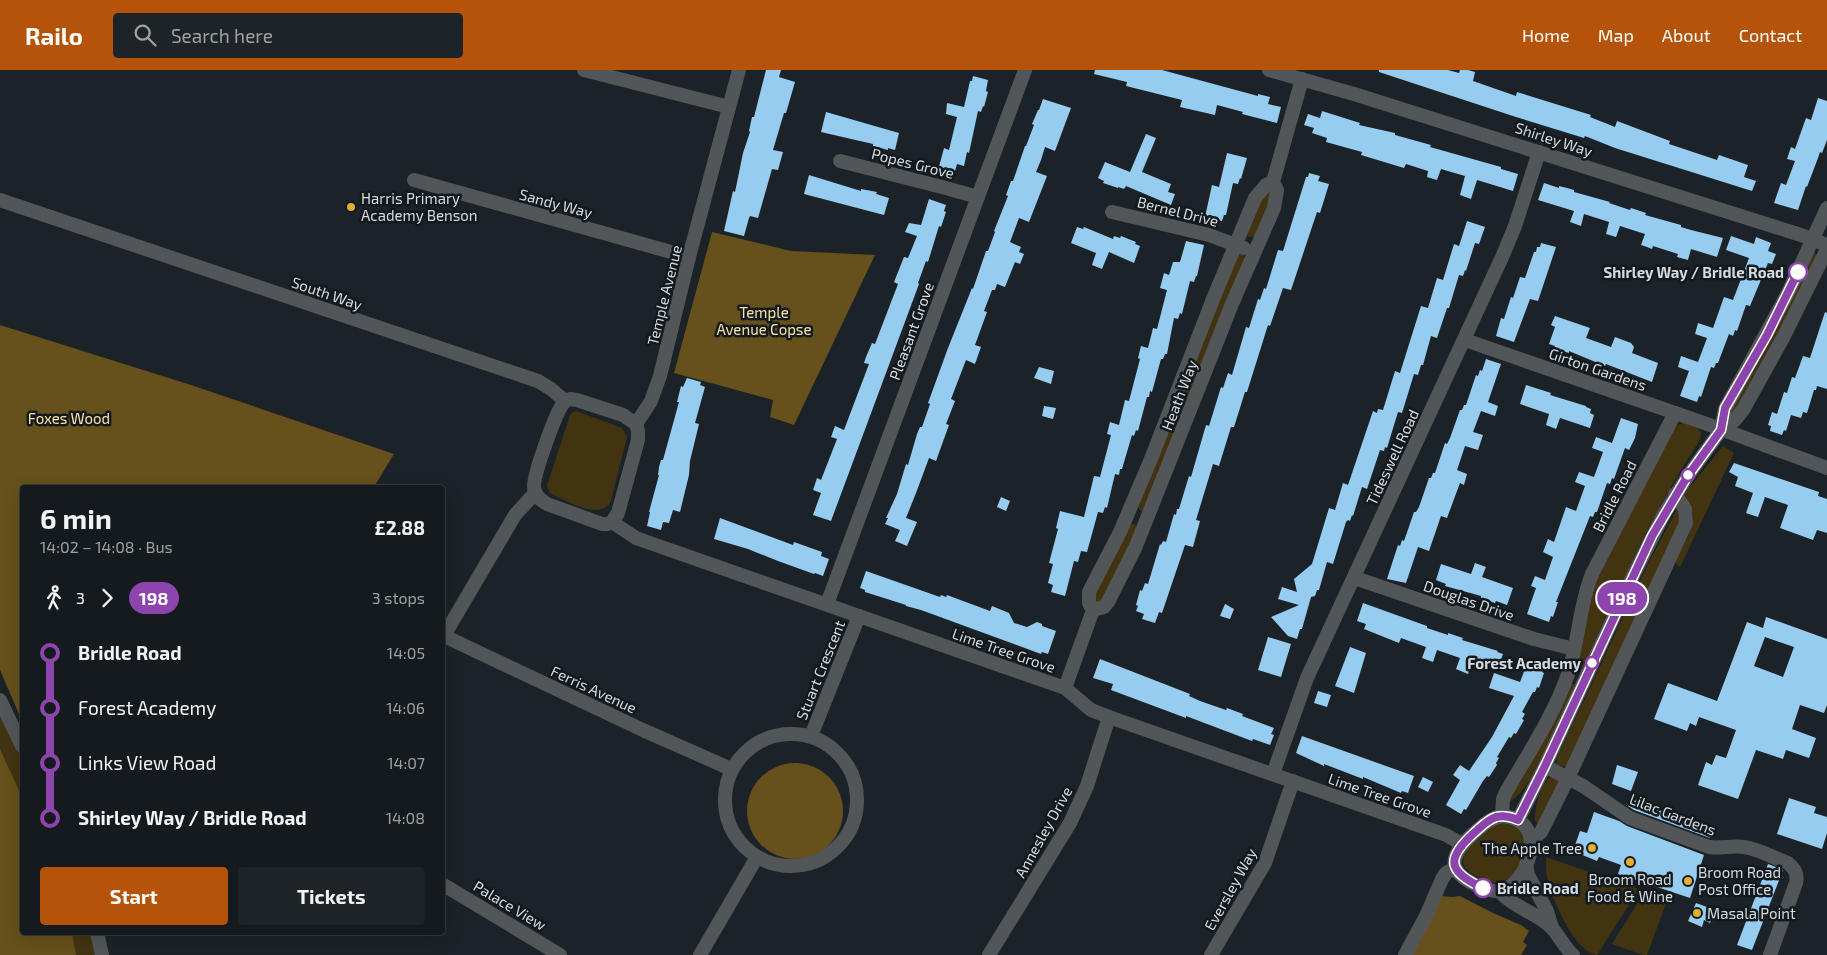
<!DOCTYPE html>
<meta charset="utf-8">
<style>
body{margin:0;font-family:"Exo 2",sans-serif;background:#1d2327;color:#f1f3f6;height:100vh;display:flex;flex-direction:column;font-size:19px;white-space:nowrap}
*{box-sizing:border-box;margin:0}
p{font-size:16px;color:#9da1a4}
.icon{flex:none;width:28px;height:28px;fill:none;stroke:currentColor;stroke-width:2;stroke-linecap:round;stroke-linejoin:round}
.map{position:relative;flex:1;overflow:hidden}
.sheet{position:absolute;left:20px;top:415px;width:425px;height:450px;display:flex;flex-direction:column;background:#141a1e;border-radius:5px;box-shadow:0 5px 20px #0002,0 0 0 1px #33383c}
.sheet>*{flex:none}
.badge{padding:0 10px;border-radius:16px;font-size:18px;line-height:32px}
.map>.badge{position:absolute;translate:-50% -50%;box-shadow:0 0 0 2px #fff}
.legs{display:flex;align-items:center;gap:8px;height:55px;padding:0 20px;font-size:16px}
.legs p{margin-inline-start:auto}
.head{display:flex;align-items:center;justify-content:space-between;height:85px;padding:0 20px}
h1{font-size:28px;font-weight:700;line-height:38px}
.button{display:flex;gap:10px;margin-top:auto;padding:10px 20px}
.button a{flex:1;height:58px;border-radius:5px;background:#b45309;color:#fff;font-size:20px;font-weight:700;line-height:58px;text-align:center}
.button a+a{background:#1d2327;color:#f1f3f6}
ul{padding:0 20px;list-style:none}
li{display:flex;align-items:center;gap:18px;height:55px;font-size:19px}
li i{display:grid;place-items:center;width:8px;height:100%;margin:0 6px;background:currentColor}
li i::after{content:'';width:12px;height:12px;margin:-6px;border:4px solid;border-radius:50%;background:#141a1e}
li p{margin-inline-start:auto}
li:first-child i{background:linear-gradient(#0000 50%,currentColor 0)}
li:last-child i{background:linear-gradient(currentColor 50%,#0000 0)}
header{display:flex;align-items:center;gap:30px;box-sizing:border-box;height:70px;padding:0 25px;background:#b45309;color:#fff}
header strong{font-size:24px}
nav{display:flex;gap:28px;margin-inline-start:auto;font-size:18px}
.search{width:350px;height:45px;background:#1d2327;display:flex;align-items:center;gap:12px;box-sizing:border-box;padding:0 18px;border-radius:5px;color:#9da1a4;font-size:19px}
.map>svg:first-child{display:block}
.green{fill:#433411}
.forest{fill:#66501c}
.building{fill:#96ccef;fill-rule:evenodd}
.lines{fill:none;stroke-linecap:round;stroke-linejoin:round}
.minor{stroke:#525659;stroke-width:14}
.tertiary{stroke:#525659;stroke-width:14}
.line-1-casing{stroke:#fff;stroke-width:11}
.line-1{stroke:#8e44ad;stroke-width:8}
.poi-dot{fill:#e1af34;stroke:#121a1f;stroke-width:2}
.stop-1-dot{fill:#fff;stroke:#8e44ad;stroke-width:2.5}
.labels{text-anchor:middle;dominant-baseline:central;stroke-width:5;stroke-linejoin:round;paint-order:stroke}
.street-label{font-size:15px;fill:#d6dbdf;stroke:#121a1f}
.poi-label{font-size:15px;fill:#d6dbdf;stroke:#121a1f;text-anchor:start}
.stop-label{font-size:15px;font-weight:bold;fill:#d6dbdf;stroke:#121a1f;text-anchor:end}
.park-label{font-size:15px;fill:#fde1a4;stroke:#121a1f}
</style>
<header>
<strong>Railo</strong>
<div class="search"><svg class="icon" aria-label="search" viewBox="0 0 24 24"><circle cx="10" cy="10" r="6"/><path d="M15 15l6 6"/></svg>Search here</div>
<nav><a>Home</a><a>Map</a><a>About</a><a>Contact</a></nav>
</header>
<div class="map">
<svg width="1827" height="885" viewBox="0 0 1827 885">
<rect width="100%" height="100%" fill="#1b2328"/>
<g class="green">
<polygon points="1267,120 1271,121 1272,126 1255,165 1253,167 1249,167 1247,163 1258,133"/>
<polygon points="1814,182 1817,185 1800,222 1731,348 1727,345"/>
<polygon points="1240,183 1244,185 1244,192 1143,440 1141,441 1137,436 1237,185"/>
<path d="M 576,341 L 622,358 L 627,367 L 611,431 C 600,451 570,432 555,426 L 550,423 L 547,416 L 570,345 L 573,342 Z"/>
<path d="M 1683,353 L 1696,357 L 1701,363 L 1700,370 C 1652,442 1618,522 1581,601 L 1575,602 L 1590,521 L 1673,357 Z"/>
<path d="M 1723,376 L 1734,383 L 1680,497 L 1677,495 L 1675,491 C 1681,480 1695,458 1693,445 C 1692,437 1684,431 1685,423 Z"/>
<polygon points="1677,439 1682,448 1567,695 1564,697 1556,694 1557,688 1648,494"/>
<polygon points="1130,453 1136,455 1136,461 1102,531 1098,534 1092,528"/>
<path d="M 1570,613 L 1574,614 L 1574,618 C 1562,643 1533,721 1509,732 L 1510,724 Z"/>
<polygon points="0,638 22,678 22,862 92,863 100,885 0,885"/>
<path d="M 1552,706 L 1558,710 L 1558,714 L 1538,753 L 1535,751 C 1534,739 1541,712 1552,706 Z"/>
<path d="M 1500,753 C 1539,753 1525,807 1500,812 C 1494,814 1490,812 1485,810 C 1457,799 1457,787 1478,769 C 1485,763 1491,756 1500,753 Z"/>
<path d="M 1546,787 L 1639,819 L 1597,885 C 1575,882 1555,834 1549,815 C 1546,806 1546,796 1546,787 Z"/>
<polygon points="1645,821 1668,828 1647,885 1643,885 1612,874"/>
</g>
<g class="forest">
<polygon points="712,162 791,181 875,185 794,355 770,347 773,330 674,303"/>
<polygon points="0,255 191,315 394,384 374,417 22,418 22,643 19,644 0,600"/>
<polygon points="0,679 22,727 22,862 72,863 76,885 0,885"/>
<circle cx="795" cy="741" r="48"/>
<polygon points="1441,826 1452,827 1460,826 1493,843 1521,855 1529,861 1523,872 1527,875 1521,885 1412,885"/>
</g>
<g class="building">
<polygon points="766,0 781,0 779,7 795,12 786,43 784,43 773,80 783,82 778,100 772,99 758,148 750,146 749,148 744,166 724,161 733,121 735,122 743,83 750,62 749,61 752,47 754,47"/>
<polygon points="1095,0 1162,0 1258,26 1258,24 1270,27 1268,34 1281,37 1277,53 1242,44 1243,42 1217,35 1215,45 1180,37 1182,30 1126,16 1127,12 1094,4"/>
<polygon points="1379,0 1448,0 1459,3 1460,0 1468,0 1475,2 1473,11 1516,26 1517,22 1591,45 1590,47 1615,57 1617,51 1670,71 1669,74 1717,90 1719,85 1748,95 1744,107 1756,111 1752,121 1615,78 1585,66 1584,68 1516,47 1379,2"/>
<polygon points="973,6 988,10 986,21 988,22 984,37 983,36 981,42 978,41 969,83 967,82 964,96 957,94 953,108 937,104 944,78 949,80 957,47 946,44 947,33 964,37 970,11 972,11"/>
<polygon points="1818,28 1827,31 1827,70 1822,83 1820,82 1818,88 1807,117 1806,116 1798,140 1774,133 1781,113 1786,115 1795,91 1787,89 1791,77 1795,79 1806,48 1811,50"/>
<polygon points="1043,29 1071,38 1055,81 1045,77 1041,90 1036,102 1047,106 1029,152 1019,148 1010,172 1021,177 1019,182 1024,184 1020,194 1015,192 1005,217 997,214 995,220 992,220 984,241 987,242 975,275 981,277 975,294 966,290 951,329 955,331 946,354 949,355 936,391 929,388 916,423 906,448 917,452 907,476 895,471 900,460 885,454 888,448 886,448 897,424 906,394 908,395 917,364 920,357 922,357 930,334 928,333 948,278 972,218 973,219 986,181 988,181 995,162 994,161 1008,126 1006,125 1011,111 1013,111 1025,76 1026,76 1034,55 1032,54 1038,40 1039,40"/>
<polygon points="1322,41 1360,53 1359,55 1395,63 1395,65 1431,75 1430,77 1501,97 1501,99 1518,104 1513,121 1477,110 1471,129 1460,125 1465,106 1441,99 1437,110 1427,107 1428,101 1406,94 1404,98 1361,85 1362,82 1326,72 1327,68 1312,63 1314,58 1304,55 1308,44 1320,48"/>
<polygon points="826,42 899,63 895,80 888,78 888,80 873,76 873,74 821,62"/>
<polygon points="1146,64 1156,68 1142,102 1171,114 1168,122 1175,124 1171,135 1126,116 1124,119 1118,117 1118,118 1103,113 1104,111 1098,108 1105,92 1130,102"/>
<polygon points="1227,83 1247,88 1241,109 1240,108 1238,114 1233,113 1226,145 1224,145 1222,151 1205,147 1212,115 1219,117"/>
<polygon points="1309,103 1320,106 1318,111 1329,114 1320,143 1317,142 1291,220 1283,218 1270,256 1268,255 1247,322 1245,322 1234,357 1231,357 1219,396 1213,394 1196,450 1200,451 1193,477 1185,475 1162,543 1159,542 1155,553 1142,549 1144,544 1136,541 1138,536 1136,535 1140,520 1142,521 1145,513 1148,514 1160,474 1161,475 1163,471 1166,472 1174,444 1176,445 1177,439 1179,439 1189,406 1191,407 1206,355 1209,356 1221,317 1223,318 1228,303 1232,305 1246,257 1249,258 1258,229 1260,230 1264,218 1266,219 1278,180 1283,181 1306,107 1308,107"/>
<polygon points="809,105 861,121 861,119 877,122 876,124 889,128 884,145 804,124"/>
<polygon points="1544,113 1559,118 1559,116 1567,118 1574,120 1574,122 1610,132 1609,133 1630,140 1631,138 1646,143 1645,145 1681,155 1681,157 1691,160 1723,168 1717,187 1691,179 1688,190 1677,187 1678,184 1653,176 1652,179 1647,177 1641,175 1645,164 1620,156 1616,167 1606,164 1609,152 1584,144 1581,156 1570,152 1574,141 1538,130"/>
<polygon points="929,129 946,135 944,141 946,142 941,157 939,156 928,192 926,191 918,213 919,214 831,451 813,445 821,423 813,420 817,408 821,410 837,369 831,367 835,356 844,360 869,294 864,293 866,287 872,273 875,274 898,214 894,212 904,187 908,188 917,166 905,162 909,153 921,155"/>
<polygon points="1467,151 1485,157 1479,174 1475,173 1466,201 1465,200 1463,206 1459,205 1449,238 1447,238 1437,268 1431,266 1423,295 1421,295 1418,305 1414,304 1402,343 1398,342 1387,378 1385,377 1384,381 1380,380 1367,419 1362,417 1353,446 1352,445 1350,451 1348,450 1346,452 1333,494 1327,492 1319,520 1317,520 1315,526 1311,527 1302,559 1300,559 1297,569 1288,566 1271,547 1299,535 1278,529 1282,517 1297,522 1294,509 1312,494 1329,438 1335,440 1343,413 1348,415 1373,341 1377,343 1378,339 1383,340 1395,301 1400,303 1421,236 1428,238 1437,208 1443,210 1454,174 1459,176"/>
<polygon points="1077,157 1083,159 1084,157 1113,169 1114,166 1120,168 1121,166 1136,172 1135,174 1140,176 1134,193 1109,182 1102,199 1092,195 1096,183 1071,173"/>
<polygon points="1731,166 1754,174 1756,167 1771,173 1768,181 1776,184 1772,194 1768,193 1750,236 1746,235 1737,261 1735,260 1733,266 1729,264 1718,293 1716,293 1714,298 1711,297 1701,327 1699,326 1697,332 1680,326 1689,301 1678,297 1681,286 1698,292 1707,268 1695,264 1698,253 1713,258 1724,227 1733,230 1749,188 1726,180"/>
<polygon points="1186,171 1204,175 1197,206 1196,206 1194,212 1190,211 1182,244 1180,243 1178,249 1174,248 1167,284 1165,284 1163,289 1161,289 1152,322 1150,321 1149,327 1147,327 1138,361 1136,360 1134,366 1132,365 1122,399 1120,399 1119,405 1115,404 1107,438 1105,437 1103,443 1098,442 1087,482 1081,481 1078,492 1074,491 1065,526 1051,522 1053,515 1048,513 1053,494 1049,493 1058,459 1056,458 1060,441 1084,447 1094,406 1100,407 1111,365 1107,364 1110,352 1119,355 1125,330 1129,331 1140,289 1138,288 1141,276 1148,278 1153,258 1157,259 1167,220 1160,218 1164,203 1169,205 1173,192 1180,192"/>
<polygon points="1541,173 1556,177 1538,231 1530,229 1514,272 1496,266 1501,248 1504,249 1511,227 1513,228 1520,207 1525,208 1534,182 1536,182 1537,177 1540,177"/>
<polygon points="1825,242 1827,243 1827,319 1817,316 1816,320 1814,320 1807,343 1803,342 1801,348 1791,345 1786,361 1784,360 1782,365 1770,361 1771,356 1768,355 1772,342 1777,344 1784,322 1787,323 1792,307 1795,308 1803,286 1810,288"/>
<polygon points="1555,246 1590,258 1586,268 1611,277 1615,267 1631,273 1634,277 1632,283 1658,293 1652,312 1606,294 1605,296 1569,281 1569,283 1554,278 1555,276 1549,274 1555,257 1551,255"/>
<polygon points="1486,289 1501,294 1488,332 1498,336 1495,346 1481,341 1473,362 1483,365 1478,380 1465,376 1457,400 1467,404 1464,415 1460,413 1447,448 1441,446 1429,481 1418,477 1406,513 1387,509 1398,475 1400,476 1402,470 1404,471 1414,442 1416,442 1419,437 1429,408 1431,408 1433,403 1435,403 1445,373 1447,374 1450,368 1460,340 1462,340 1464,335 1466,335 1476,305 1478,306 1480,300 1482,301"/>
<polygon points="1039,297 1054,301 1051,314 1034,308"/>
<polygon points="687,308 701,312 700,315 705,317 695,353 699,354 690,391 689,405 680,442 673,440 669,453 663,452 661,460 647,456 650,442 649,442 659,405 658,405 659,397 661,390 663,390 679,332 677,332 681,316 683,317"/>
<polygon points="1526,315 1551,323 1550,325 1586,336 1586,337 1591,339 1590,343 1594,345 1590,358 1560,348 1556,359 1546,355 1549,344 1520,334"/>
<polygon points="1044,336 1056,338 1053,349 1042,346"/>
<polygon points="1621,348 1638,354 1635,368 1629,380 1625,378 1614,409 1612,408 1610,414 1607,413 1597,442 1595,442 1593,447 1590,446 1556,532 1558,532 1553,547 1551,546 1549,552 1527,544 1536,518 1531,516 1535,506 1545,510 1553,487 1543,482 1548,469 1554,472 1566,437 1576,441 1585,416 1575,412 1579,402 1594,407 1603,382 1592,378 1596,367 1612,373"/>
<polygon points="1734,393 1819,422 1818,426 1827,429 1827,463 1817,460 1813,470 1780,458 1788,435 1765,427 1758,447 1746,443 1753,423 1735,416 1738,407 1729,402"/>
<polygon points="1001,427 1010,431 1006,441 997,437"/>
<polygon points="720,448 793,475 794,472 822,482 821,486 829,489 823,506 815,503 814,504 778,491 748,479 714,469"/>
<polygon points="1475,493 1486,497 1482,507 1513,518 1507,535 1496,531 1495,533 1481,528 1481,526 1445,516 1446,514 1436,510 1441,494 1471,504"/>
<polygon points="866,501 940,527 941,525 946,527 947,525 990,541 992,536 1009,543 1014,553 1027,557 1037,552 1042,554 1042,556 1056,561 1048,584 1042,582 1041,584 921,540 906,536 906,535 865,522 865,520 860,518"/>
<polygon points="1363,533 1427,556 1427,558 1448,565 1448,563 1463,568 1462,570 1498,581 1497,582 1503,584 1497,601 1472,592 1468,604 1456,599 1460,588 1437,580 1433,592 1422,588 1426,577 1401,568 1399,573 1364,559 1366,554 1357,551"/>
<polygon points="1225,534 1234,539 1230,549 1220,546"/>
<path d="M 1766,547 L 1827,569 L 1827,635 L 1824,643 L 1800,635 L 1792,659 L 1816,668 L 1809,688 L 1786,680 L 1783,689 L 1756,680 L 1738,729 L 1698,715 L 1706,692 L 1712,695 L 1716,685 L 1726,688 L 1736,660 L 1699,647 L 1696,656 L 1690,653 L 1687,661 L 1654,649 L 1668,613 L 1717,631 L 1747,552 L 1763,558 ZM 1765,567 L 1794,577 L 1783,607 L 1754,596 Z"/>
<polygon points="1268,567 1291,574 1281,607 1258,600"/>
<polygon points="1350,577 1366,583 1354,623 1335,616"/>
<polygon points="1100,589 1190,624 1189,626 1200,631 1226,640 1227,638 1243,644 1242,646 1274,658 1271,664 1274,665 1270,675 1253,669 1252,671 1186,646 1186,648 1111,620 1113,614 1093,608"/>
<polygon points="1528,591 1544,596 1542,602 1544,603 1539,618 1537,617 1535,622 1533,622 1522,642 1525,644 1522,649 1524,650 1516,664 1514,663 1511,668 1509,667 1497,687 1499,688 1496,693 1497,695 1489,707 1487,706 1483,711 1466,740 1464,739 1461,744 1446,735 1460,710 1453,705 1460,695 1469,701 1492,667 1514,626 1489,618 1494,603 1520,612"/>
<polygon points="1318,621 1331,625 1327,637 1314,633"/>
<polygon points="1302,666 1414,706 1408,723 1402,721 1401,723 1363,707 1363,709 1324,694 1324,696 1296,683"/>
<polygon points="1617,695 1638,702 1631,721 1612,714"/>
<polygon points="1423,707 1433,712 1428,722 1418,717"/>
<polygon points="1789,728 1816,737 1814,743 1827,747 1827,763 1822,779 1777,764"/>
<polygon points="1631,729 1714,760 1710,768 1634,740 1628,736"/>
<polygon points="1594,742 1619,751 1627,756 1704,785 1690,828 1618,804 1621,795 1599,787 1597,791 1580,784 1581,781 1574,778 1580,761 1587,763"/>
<polygon points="1768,794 1783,800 1752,880 1737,875"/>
<polygon points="1696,833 1715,840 1710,853 1704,850 1702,857 1688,851"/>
</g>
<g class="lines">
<g class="minor">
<polyline points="584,0 729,37"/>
<polyline points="1269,0 1354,24 1801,165 1827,175"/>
<polyline points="840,91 942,117 978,127"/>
<polyline points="414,110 689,187"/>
<polyline points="0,130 538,311 551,319 565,331"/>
<polyline points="1112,142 1209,165 1244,178"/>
<polyline points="1465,270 1707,354 1827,398"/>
<path d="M 565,331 C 556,340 534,404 534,416 C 534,425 540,430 547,434 L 602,454 L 608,454 L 612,452 L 636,468 L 650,473 L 1065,618 L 1091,640 L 1109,647 L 1446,765 L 1462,774"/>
<polyline points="565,331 570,329 577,330 623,345 636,354"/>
<polyline points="636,354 651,331 660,306 689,187 739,0"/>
<polyline points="1721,360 1725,339 1788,223 1827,138"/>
<polyline points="612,452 618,443 638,370 638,361 636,354"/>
<polyline points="1355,508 1534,569 1574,579"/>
<polyline points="827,534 1025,0"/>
<polyline points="1093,540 1089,533 1089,522 1120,462 1151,389 1213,229 1255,128 1266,115 1273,112"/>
<polyline points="444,566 645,661 731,699"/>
<polyline points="442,569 515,445 535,423"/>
<polyline points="1065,618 1093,540 1104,537 1108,532 1136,476 1232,234 1274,138 1277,120 1273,112 1302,9"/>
<circle cx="791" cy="730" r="66"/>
<polyline points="811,666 859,546"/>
<path d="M 1545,696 L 1583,716 L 1630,748 L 1709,777 C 1721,779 1732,775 1744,777 C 1759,779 1774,788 1788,793 C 1795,799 1798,804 1796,813 L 1770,885"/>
<polyline points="1273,704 1307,608 1503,185 1515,156 1539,82"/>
<path d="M 1502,746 L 1503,729 L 1506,722 C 1528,684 1554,645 1568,604 C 1579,571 1579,536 1592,504 L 1675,343"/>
<path d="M 1502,746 C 1552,749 1528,818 1498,821 C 1491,822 1483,818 1476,815 C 1444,800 1452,783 1473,764 C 1483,755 1490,748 1502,746 Z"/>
<polyline points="1518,750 1545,696 1631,510 1664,444 1687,407 1721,360 1734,351 1743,340 1784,266 1827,179"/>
<polyline points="1532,770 1541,762 1568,708 1686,453 1685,439 1675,424"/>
<polyline points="1526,794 1528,805 1547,841 1552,858"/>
<polyline points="442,814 560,885"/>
<path d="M 1499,821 C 1513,837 1535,842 1551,857 C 1559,865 1564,877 1573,885"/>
<polyline points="700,885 757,787"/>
<polyline points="989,885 1070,753 1087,716 1109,647"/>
<polyline points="1211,885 1265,793 1293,711"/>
<polyline points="1405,885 1427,844 1442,809 1446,803 1455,798"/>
</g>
<g class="tertiary">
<polyline points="0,630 22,676"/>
<polyline points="97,862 102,885"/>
</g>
</g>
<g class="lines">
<defs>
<path id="line-1" d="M 1483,818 C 1448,802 1445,789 1474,763 C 1481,757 1487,750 1496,747 C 1504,745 1511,747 1518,750 L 1545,696 L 1652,466 L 1687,407 L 1721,360 L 1725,338 L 1767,265 L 1798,202"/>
</defs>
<use href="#line-1" class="line-1-casing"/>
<use href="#line-1" class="line-1"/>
</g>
<g class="poi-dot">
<circle cx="351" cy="137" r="5"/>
<circle cx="1592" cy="778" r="5"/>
<circle cx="1630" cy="792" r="5"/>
<circle cx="1688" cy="811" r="5"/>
<circle cx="1697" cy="843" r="5"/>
</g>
<g class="stop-1-dot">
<circle cx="1798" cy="202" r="9"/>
<circle cx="1688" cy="405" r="6"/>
<circle cx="1592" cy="593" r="6"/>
<circle cx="1483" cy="818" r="9"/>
</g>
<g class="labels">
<g class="street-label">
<text transform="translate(1554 69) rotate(18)">Shirley Way</text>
<text transform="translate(913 93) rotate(14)">Popes Grove</text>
<text transform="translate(556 133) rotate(15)">Sandy Way</text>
<text transform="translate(1178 141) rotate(14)">Bernel Drive</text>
<text transform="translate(327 223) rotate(19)">South Way</text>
<text transform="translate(664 225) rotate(-76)">Temple Avenue</text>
<text transform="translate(911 261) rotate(-70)">Pleasant Grove</text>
<text transform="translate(1598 299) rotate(19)">Girton Gardens</text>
<text transform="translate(1179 325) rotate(-69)">Heath Way</text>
<text transform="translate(1392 387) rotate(-65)">Tideswell Road</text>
<text transform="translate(1614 426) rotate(-63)">Bridle Road</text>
<text transform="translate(1469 530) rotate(19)">Douglas Drive</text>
<text transform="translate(1004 580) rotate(19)">Lime Tree Grove</text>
<text transform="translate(820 600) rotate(-68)">Stuart Crescent</text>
<text transform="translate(594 619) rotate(25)">Ferris Avenue</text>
<text transform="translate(1380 725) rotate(19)">Lime Tree Grove</text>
<text transform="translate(1673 744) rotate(21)">Lilac Gardens</text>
<text transform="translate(1043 762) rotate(-61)">Annesley Drive</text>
<text transform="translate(1230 819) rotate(-61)">Eversley Way</text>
<text transform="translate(510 835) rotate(31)">Palace View</text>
</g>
<g class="poi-label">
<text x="361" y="128">Harris Primary<tspan x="361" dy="17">Academy Benson</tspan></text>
<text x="1582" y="778" text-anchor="end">The Apple Tree</text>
<text x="1698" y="802">Broom Road<tspan x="1698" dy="17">Post Office</tspan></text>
<text x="1630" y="809" text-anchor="middle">Broom Road<tspan x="1630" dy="17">Food &amp; Wine</tspan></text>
<text x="1707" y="843">Masala Point</text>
</g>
<g class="stop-label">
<text x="1784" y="202">Shirley Way / Bridle Road</text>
<text x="1581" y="593">Forest Academy</text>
<text x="1497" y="818" text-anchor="start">Bridle Road</text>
</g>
<g class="park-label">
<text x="764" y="242">Temple<tspan x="764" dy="17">Avenue Copse</tspan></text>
<text x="69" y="348">Foxes Wood</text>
</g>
</g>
</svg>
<b class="badge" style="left:1622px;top:528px;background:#8e44ad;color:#fff">198</b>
<section class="sheet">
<div class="head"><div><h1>6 min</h1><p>14:02 – 14:08 · Bus</p></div><b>£2.88</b></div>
<div class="legs"><svg class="icon" aria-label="walk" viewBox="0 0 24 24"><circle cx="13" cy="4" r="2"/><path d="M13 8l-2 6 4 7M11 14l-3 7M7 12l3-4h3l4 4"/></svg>3<svg class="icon" aria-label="forward" viewBox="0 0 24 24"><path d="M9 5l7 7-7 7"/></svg><b class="badge" style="background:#8e44ad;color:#fff">198</b><p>3 stops</p></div>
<ul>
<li><i style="color:#8e44ad"></i><b>Bridle Road</b><p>14:05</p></li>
<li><i style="color:#8e44ad"></i><span>Forest Academy</span><p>14:06</p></li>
<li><i style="color:#8e44ad"></i><span>Links View Road</span><p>14:07</p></li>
<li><i style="color:#8e44ad"></i><b>Shirley Way / Bridle Road</b><p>14:08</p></li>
</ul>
<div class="button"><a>Start</a><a>Tickets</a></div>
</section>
</div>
